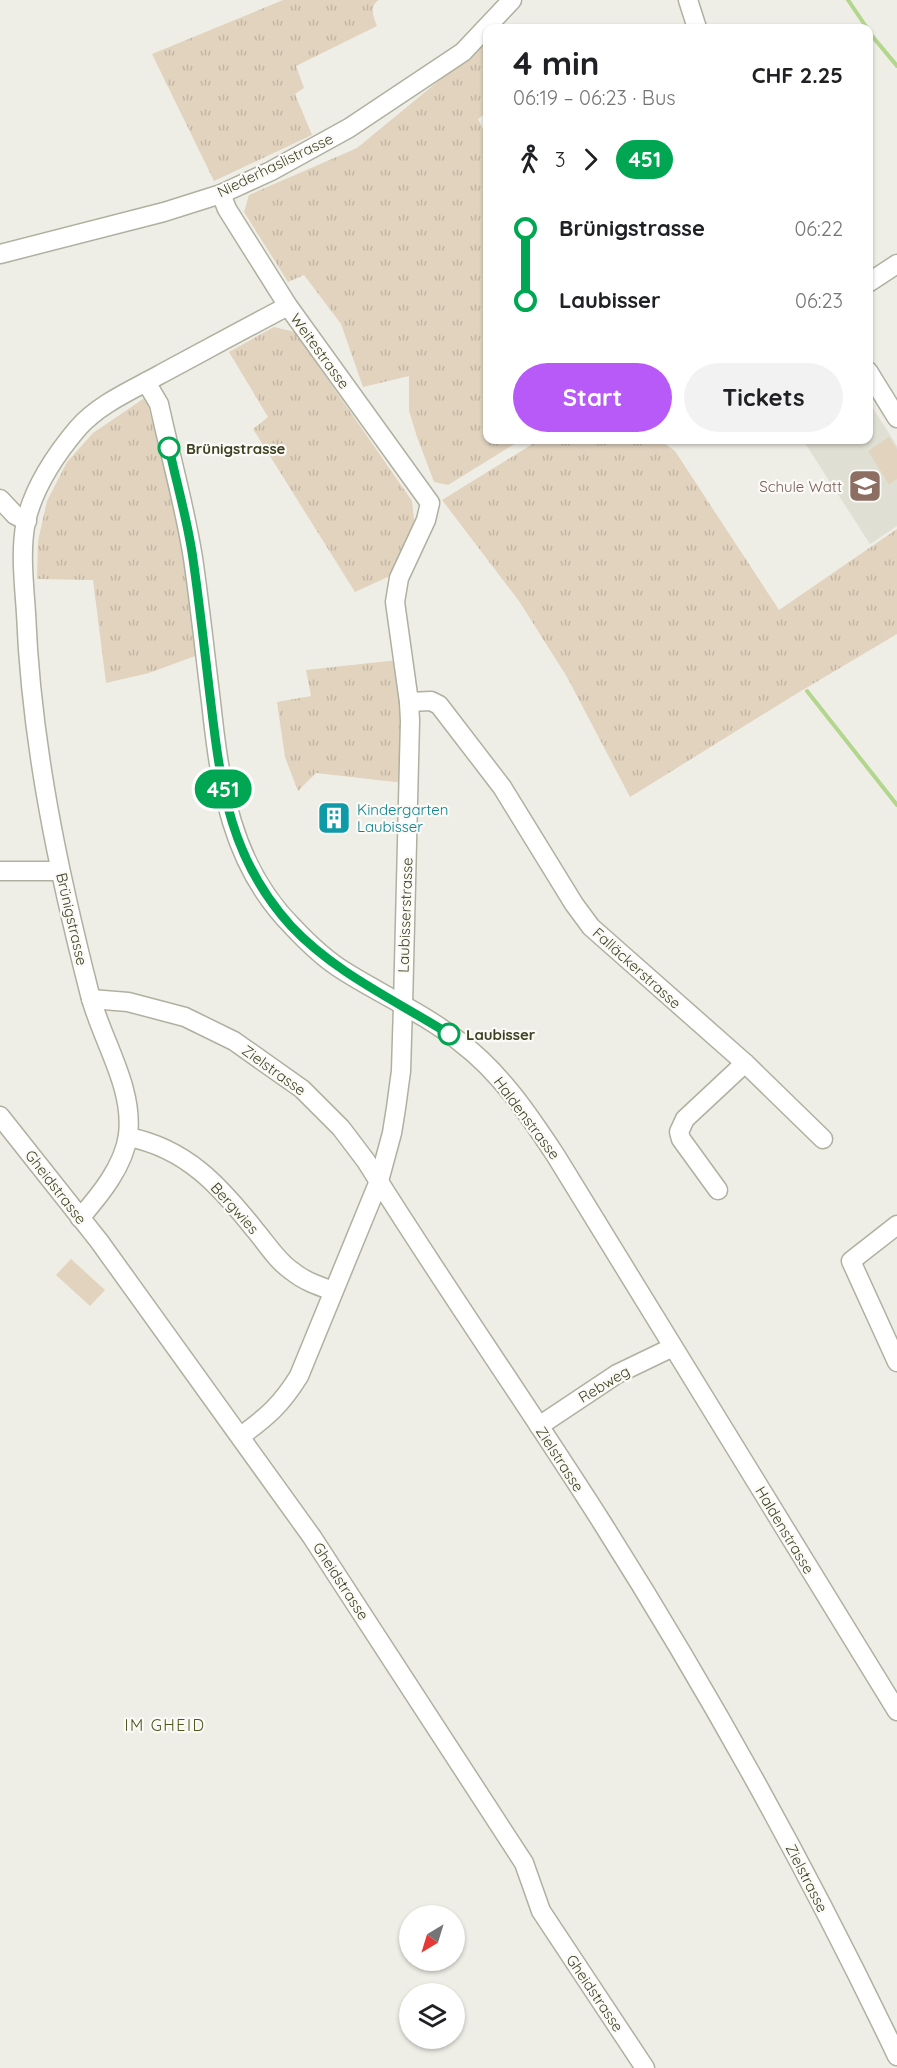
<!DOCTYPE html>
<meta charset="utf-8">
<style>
body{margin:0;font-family:Quicksand,sans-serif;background:#f2f2f2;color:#202124;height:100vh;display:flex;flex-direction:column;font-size:22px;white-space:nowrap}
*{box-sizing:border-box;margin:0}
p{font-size:20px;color:#757577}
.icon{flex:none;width:33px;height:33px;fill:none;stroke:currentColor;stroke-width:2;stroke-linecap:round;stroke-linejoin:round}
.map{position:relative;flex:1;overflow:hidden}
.drawer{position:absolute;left:483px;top:24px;width:390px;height:420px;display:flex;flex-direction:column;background:#fff;border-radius:12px;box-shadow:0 2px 4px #0004}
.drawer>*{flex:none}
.badge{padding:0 12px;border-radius:20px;font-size:21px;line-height:39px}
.needle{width:39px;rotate:218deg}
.tools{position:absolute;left:399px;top:1905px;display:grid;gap:12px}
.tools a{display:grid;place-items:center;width:66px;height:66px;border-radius:50%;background:#fff;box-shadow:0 2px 4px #0004;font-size:30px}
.map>.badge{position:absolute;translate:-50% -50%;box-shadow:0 0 0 3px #fff}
.legs{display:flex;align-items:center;gap:9px;height:66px;padding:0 30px;font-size:20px}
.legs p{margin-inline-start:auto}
.headline{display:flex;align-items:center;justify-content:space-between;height:102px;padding:0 30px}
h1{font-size:33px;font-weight:800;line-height:45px}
.cta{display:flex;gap:12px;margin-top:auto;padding:12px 30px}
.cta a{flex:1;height:69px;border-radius:36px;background:#b75af8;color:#fff;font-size:24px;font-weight:800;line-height:69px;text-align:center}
.cta a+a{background:#f2f2f2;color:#202124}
ul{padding:0 30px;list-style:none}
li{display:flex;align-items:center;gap:21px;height:72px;font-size:22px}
li i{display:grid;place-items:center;width:9px;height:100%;margin:0 8px;background:currentColor}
li i::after{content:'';width:15px;height:15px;margin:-8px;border:4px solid;border-radius:50%;background:#fff}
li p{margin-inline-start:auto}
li:first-child i{background:linear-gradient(#0000 50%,currentColor 0)}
li:last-child i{background:linear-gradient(currentColor 50%,#0000 0)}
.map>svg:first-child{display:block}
.built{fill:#dfdfd4}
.grass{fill:url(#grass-tufts)}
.pitch{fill:#e1d3be}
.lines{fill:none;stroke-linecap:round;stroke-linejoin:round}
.stream{stroke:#b1d68c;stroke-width:4}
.minor-casing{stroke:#b0b0a0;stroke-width:21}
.minor{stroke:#fff;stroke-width:18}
.line-1-casing{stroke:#fff;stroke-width:14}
.line-1{stroke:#00a651;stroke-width:9}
.stop-1-dot{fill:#fff;stroke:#00a651;stroke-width:3}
.labels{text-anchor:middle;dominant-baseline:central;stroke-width:4.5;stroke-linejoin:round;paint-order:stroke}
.street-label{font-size:15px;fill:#404323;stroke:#fbfaf7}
.stop-label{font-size:15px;font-weight:bold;fill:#404323;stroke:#fbfaf7;text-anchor:start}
.education-label{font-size:15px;fill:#785e54;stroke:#fbfaf7;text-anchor:end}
.culture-label{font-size:15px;fill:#0d838f;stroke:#fbfaf7;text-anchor:start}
.neighbourhood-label{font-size:16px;letter-spacing:1.5px;fill:#51561d;stroke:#fbfaf7}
</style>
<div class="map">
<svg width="897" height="2068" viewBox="0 0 897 2068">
<defs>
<pattern id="grass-tufts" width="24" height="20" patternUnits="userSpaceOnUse" patternTransform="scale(1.5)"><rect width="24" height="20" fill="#e1d3be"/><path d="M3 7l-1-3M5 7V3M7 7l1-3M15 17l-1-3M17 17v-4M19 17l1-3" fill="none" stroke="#c2b6a3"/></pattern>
</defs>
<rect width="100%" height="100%" fill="#efeee6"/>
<polygon class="built" points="869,402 897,446 897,526 870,544 803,440 868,440"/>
<g class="grass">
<path d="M 283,0 L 379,0 C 369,6 373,16 377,26 L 296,66 L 304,88 L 295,94 L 312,135 L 214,181 L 152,54 Z"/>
<polygon points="487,41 487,112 478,119 488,139 488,440 521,440 448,485 434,482 417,437 409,411 409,376 363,387 341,324 304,275 288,282 244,212 249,195 357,148"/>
<polygon points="274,327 295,332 412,501 415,528 390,576 355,592 253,429 268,417 229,352"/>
<polygon points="146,397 186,557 198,655 149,673 106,683 93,580 37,579 38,541 47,501 67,462 93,433"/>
<polygon points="539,440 660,440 675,451 779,610 897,529 897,634 796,694 630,797 567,677 519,601 442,500"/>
<polygon points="398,660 404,783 316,773 298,791 285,757 277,702 311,696 306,670"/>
</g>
<g class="pitch">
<polygon points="889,437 897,449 897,479 889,484 868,451"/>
<polygon points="71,1259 105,1290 90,1306 56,1275"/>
</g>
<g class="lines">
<g class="stream">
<polyline points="848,0 867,28"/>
<polyline points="868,31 897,66"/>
<polyline points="807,691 897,805"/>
</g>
<defs>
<g id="minor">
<polyline points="688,0 697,28"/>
<path d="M 221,194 L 227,209 L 288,306 L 430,503 L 426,520 L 399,578 L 395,602 L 409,702 L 410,721 L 403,1005 L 401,1071 L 396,1108 L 392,1133 L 379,1181 L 299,1376 C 281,1405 268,1416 241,1436"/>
<polyline points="0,254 164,212 221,194 271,171 349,128 463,52 512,0"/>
<polyline points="868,283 897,264"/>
<polyline points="868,371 897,418"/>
<path d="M 146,382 L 159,404 C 170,455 185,507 193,558 C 200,606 205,654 211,702 C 220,785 231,865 293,927 C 308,943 326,960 344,971 C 382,995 425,1014 460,1042 C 500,1072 529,1115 556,1156 L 897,1711"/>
<polyline points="0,499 15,515 27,521"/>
<polyline points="409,702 431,701 439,705 502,787 574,904 591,927 745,1063 823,1139"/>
<polyline points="0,871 60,871"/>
<path d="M 91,999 L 128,1002 L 185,1017 L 234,1041 L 302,1089 L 341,1128 L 366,1161 C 442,1283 524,1400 601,1521 C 710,1693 809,1872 897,2056"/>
<polyline points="0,1116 99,1241 312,1537 524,1863 541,1911 645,2068"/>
<path d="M 128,1137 C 186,1148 220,1186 255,1230 C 267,1244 277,1261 292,1271 C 304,1281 319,1286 333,1291"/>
<polyline points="718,1190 681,1139 679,1132 685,1119 745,1063"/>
<path d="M 80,1218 C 100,1195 124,1166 128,1135 C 134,1087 102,1041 90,995 C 58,870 31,742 26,613 C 24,583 20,551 26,521 C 34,487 56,454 78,428 C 99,404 132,390 159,375 C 202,352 244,329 288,306"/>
<polyline points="897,1225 851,1261 897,1362"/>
<polyline points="539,1426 617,1374 673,1347"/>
</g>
</defs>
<use href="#minor" class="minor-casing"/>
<use href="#minor" class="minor"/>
</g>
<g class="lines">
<defs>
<path id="line-1" d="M 169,448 C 177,485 188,522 193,559 C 200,607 205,655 211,704 C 221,789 231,860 291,926 C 335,973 395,1000 449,1034"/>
</defs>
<use href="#line-1" class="line-1-casing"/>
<use href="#line-1" class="line-1"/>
</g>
<defs>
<symbol id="school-square" viewBox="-11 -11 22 22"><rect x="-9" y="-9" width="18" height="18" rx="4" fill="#8d6e63" stroke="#fbfaf7"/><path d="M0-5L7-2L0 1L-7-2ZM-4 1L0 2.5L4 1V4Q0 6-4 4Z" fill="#fff"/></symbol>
<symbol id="building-square" viewBox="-11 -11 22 22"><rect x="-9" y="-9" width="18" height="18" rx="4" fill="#0f9aa8" stroke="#fbfaf7"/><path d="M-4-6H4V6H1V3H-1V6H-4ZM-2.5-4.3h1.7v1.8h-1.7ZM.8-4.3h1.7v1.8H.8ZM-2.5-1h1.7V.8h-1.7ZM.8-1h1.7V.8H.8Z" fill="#fff"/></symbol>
</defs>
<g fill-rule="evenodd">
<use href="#school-square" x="846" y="467" width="38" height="38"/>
<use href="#building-square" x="315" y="799" width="38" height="38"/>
</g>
<g class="stop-1-dot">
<circle cx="169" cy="448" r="10"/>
<circle cx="449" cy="1034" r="10"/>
</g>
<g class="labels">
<g class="street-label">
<text transform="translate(275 165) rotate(-26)">Niederhaslistrasse</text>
<text transform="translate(320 351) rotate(54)">Weitestrasse</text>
<text transform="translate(405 915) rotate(-88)">Laubisserstrasse</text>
<text transform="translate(72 919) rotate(77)">Brünigstrasse</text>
<text transform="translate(637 968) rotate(42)">Falläckerstrasse</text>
<text transform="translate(274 1070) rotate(36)">Zielstrasse</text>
<text transform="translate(527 1118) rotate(53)">Haldenstrasse</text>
<text transform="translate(56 1187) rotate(52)">Gheidstrasse</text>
<text transform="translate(235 1208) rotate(48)">Bergwies</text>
<text transform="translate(604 1384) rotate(-31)">Rebweg</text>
<text transform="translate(560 1459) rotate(57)">Zielstrasse</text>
<text transform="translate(785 1530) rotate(59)">Haldenstrasse</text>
<text transform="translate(341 1581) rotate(57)">Gheidstrasse</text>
<text transform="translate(807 1878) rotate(63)">Zielstrasse</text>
<text transform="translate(595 1993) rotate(56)">Gheidstrasse</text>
</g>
<g class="stop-label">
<text x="186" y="448">Brünigstrasse</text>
<text x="466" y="1034">Laubisser</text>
</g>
<g class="education-label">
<text x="842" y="486">Schule Watt</text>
</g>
<g class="culture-label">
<text x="357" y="809">Kindergarten<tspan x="357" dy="17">Laubisser</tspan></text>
</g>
<g class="neighbourhood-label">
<text x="165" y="1725">IM GHEID</text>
</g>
</g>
</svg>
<div class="tools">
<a><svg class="needle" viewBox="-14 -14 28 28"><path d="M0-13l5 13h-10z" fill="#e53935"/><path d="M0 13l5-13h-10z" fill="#757577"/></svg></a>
<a><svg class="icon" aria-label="layers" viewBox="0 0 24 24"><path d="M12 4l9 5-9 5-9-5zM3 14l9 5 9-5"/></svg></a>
</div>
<b class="badge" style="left:223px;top:789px;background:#00a651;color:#fff">451</b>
<section class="drawer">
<div class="headline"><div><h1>4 min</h1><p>06:19 – 06:23 · Bus</p></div><b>CHF 2.25</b></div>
<div class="legs"><svg class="icon" aria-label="walk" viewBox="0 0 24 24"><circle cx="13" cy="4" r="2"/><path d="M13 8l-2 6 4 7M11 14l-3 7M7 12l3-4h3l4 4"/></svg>3<svg class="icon" aria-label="forward" viewBox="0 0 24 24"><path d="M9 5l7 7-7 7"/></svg><b class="badge" style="background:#00a651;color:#fff">451</b></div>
<ul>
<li><i style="color:#00a651"></i><b>Brünigstrasse</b><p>06:22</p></li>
<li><i style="color:#00a651"></i><b>Laubisser</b><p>06:23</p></li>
</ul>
<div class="cta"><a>Start</a><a>Tickets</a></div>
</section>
</div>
